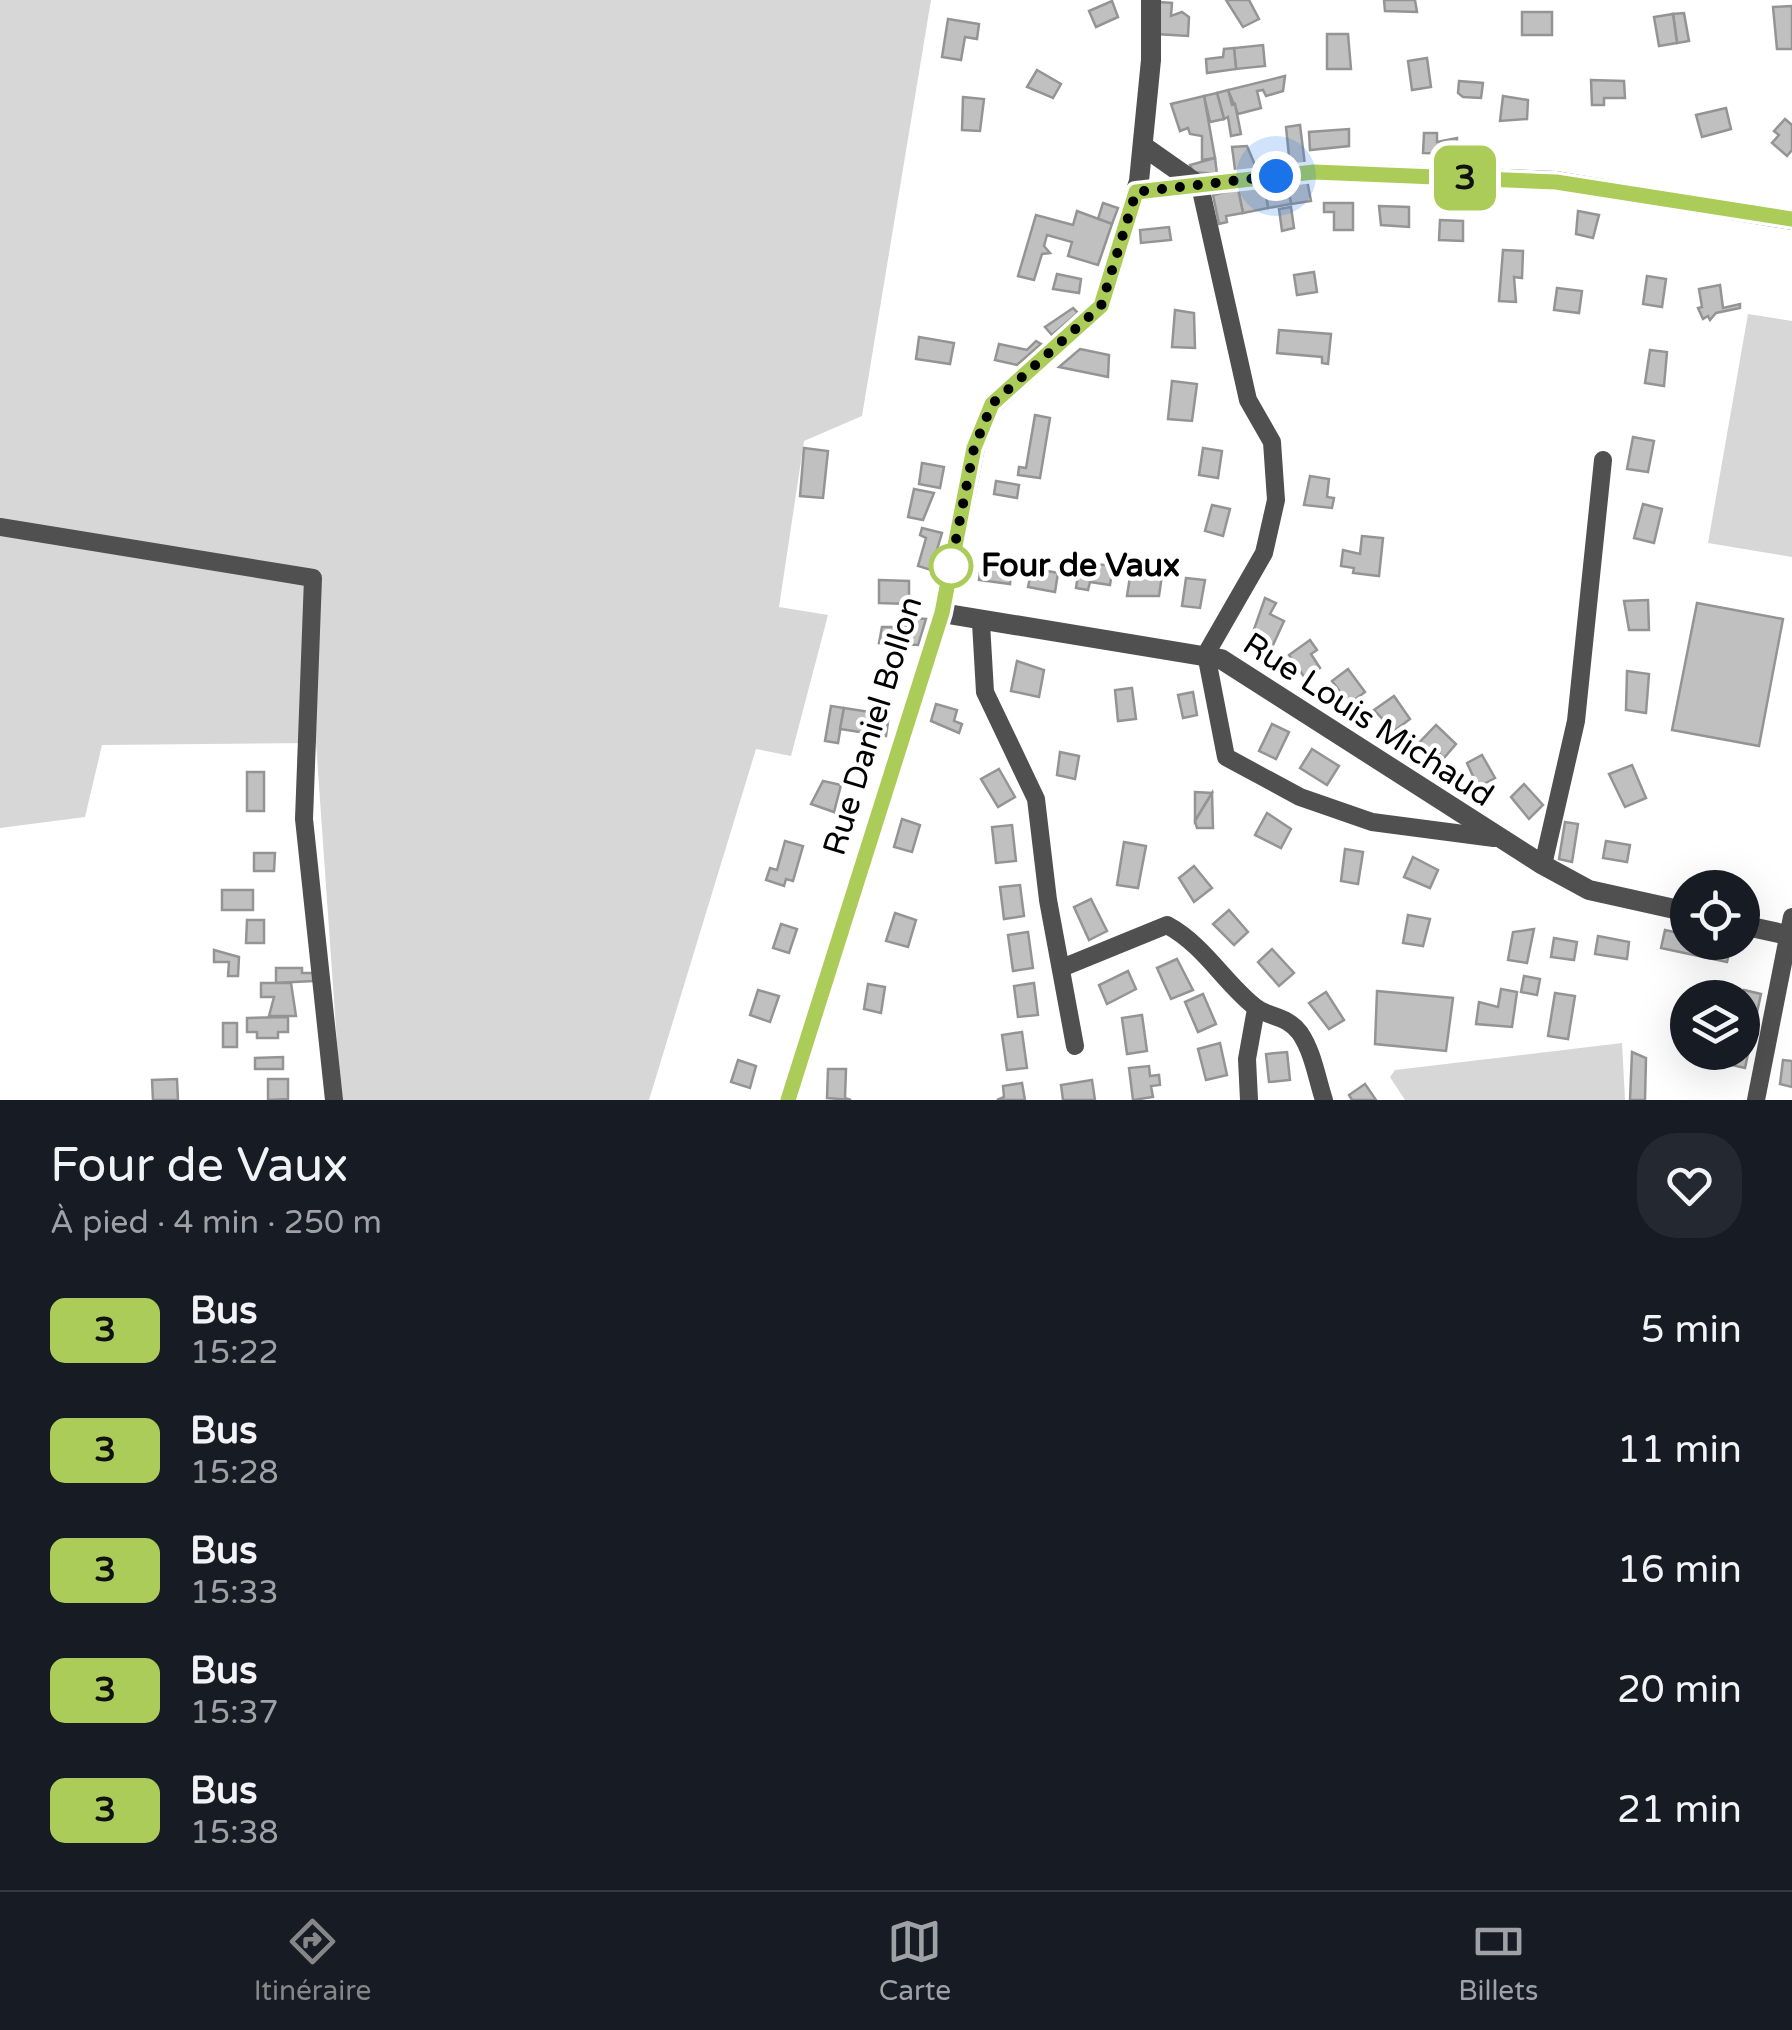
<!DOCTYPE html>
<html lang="fr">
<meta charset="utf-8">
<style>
body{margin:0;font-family:"Varela Round",sans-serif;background:#242831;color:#f1f3f6;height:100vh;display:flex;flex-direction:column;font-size:38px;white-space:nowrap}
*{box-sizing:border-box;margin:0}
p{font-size:32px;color:#9ea1a6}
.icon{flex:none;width:55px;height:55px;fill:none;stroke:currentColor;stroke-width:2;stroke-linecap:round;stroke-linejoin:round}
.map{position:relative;height:1100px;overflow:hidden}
.panel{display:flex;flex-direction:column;background:#171b24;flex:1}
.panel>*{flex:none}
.badge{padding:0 20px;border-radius:15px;font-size:35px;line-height:65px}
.buttons{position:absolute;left:1670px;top:870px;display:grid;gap:20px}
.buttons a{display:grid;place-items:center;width:90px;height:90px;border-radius:50%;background:#171b24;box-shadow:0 10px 40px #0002;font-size:50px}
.you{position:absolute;width:50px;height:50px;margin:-25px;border:8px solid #fff;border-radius:50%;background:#1a73e8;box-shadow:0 0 0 15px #1a73e833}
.map>.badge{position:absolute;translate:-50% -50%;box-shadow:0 0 0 5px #fff}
.round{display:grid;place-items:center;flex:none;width:105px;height:105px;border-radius:40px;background:#242831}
.head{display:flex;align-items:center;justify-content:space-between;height:170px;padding:0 50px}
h1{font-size:48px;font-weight:600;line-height:75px}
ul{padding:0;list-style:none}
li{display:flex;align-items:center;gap:30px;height:120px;padding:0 50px}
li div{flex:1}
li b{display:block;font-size:38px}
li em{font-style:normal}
li .badge{min-width:110px;font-weight:700;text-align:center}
.tab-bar{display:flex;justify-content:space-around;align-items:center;height:140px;border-top:2px solid #363941;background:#171b24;font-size:28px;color:#9ea1a6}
.tab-bar a{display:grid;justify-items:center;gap:5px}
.tab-bar .on{color:#858687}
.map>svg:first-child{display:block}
.green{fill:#d7d7d7}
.building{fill:#c0c0c0;stroke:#949494;stroke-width:2.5}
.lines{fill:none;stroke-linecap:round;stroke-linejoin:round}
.minor{stroke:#505050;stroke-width:18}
.tertiary{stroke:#505050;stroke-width:20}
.line-casing{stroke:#fff;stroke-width:22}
.line{stroke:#abcc59;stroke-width:15}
.walk{stroke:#000;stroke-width:10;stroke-dasharray:0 18}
.stop-dot{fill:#fff;stroke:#abcc59;stroke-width:5}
.labels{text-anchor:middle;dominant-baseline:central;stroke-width:9;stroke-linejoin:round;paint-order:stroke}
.stop-label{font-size:32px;font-weight:bold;fill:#000;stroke:#fff;text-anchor:start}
.street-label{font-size:32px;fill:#000;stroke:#fff}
</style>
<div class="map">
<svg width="1792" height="1100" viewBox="0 0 1792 1100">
<rect width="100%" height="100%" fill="#fff"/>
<g class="green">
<polygon points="0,0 931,0 862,416 804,441 779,607 828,615 791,756 756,749 649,1100 341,1100 316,743 102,745 85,817 0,828"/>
<polygon points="1748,314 1792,321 1792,557 1708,543"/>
<polygon points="1622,1043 1625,1100 1405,1100 1390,1077 1395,1070"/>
</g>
<g class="building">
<polygon points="1226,0 1249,0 1259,19 1243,27"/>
<polygon points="1384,0 1415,0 1417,12 1385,11"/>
<polygon points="1112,1 1118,17 1096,27 1089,11"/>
<polygon points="1159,2 1172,3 1171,16 1182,12 1189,17 1188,36 1156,34"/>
<polygon points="1792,6 1792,49 1777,49 1773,7"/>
<rect x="1522" y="12" width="30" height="23"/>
<polygon points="1684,13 1689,41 1677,43 1673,14"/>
<polygon points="1673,14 1677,43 1659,46 1654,17"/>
<polygon points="948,19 979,24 977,39 965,37 961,60 942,57"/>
<polygon points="1327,34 1348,34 1351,69 1327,69"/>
<polygon points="1263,45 1265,66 1236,69 1234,48"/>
<polygon points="1234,48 1236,69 1207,73 1206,59 1223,57 1224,49"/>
<polygon points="1427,58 1431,87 1412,90 1408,61"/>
<polygon points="1037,70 1061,84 1053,98 1027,87"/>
<polygon points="1285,76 1283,91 1266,96 1263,90 1257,91 1261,108 1238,114 1228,90"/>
<polygon points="1591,80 1624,81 1625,98 1604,98 1604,105 1592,105"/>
<polygon points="1459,81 1483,83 1481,98 1463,97 1458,93"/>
<polygon points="1228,90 1232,105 1235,104 1241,134 1231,136 1228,117 1224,119 1217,93"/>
<polygon points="1217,93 1224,119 1210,122 1204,96"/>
<polygon points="1204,96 1215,158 1202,160 1202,136 1190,134 1188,128 1180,131 1171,104"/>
<polygon points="1503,96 1528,100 1527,119 1500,121"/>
<polygon points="963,97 984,99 980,131 962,130"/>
<polygon points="1726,108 1731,129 1702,137 1696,115"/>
<polygon points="1785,119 1792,125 1792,150 1787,156 1772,143 1779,135 1774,131"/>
<polygon points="1300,125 1305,165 1290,166 1286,127"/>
<polygon points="1349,129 1349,146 1310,150 1309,132"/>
<polygon points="1424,133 1437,133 1437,142 1457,138 1457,154 1423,153"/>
<polygon points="1247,146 1258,172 1236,177 1232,147"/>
<polygon points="1215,158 1217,174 1193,172 1190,165"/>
<polygon points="1307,180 1311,201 1291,204 1287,181"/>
<polygon points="1287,181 1291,204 1268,208 1264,184"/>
<polygon points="1264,184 1268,208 1243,213 1238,189"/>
<polygon points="1238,189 1243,213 1226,216 1227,222 1219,224 1213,195"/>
<polygon points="1103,203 1118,208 1112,224 1098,219"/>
<polygon points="1324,203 1353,203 1353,230 1334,230 1334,212 1324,212"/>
<polygon points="1379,206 1409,207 1409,227 1381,225"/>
<polygon points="1291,207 1294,228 1282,231 1279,209"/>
<polygon points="1077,211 1112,224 1098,265 1068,256 1072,242 1047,235 1044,246 1050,253 1042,254 1034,280 1018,276 1036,215 1073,225"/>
<polygon points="1578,211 1599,215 1593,238 1576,234"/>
<polygon points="1440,220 1463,221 1463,241 1439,240"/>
<polygon points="1169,227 1171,240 1141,243 1140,230"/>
<polygon points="1503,250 1523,251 1522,278 1514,277 1516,302 1499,301"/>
<polygon points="1314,272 1317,292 1297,295 1294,275"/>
<polygon points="1057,274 1081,279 1079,293 1053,289"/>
<polygon points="1647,276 1666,279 1662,307 1643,304"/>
<polygon points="1720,285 1723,308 1740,304 1740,308 1716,313 1710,320 1708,316 1703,319 1698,308 1702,307 1699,289"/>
<polygon points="1557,288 1582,291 1579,313 1554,310"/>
<polygon points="1073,308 1078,313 1052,335 1045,327"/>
<polygon points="1175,310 1194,313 1195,348 1172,347"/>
<polygon points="1279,330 1331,334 1328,364 1322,363 1322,357 1277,353"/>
<polygon points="919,337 954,343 950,364 916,359"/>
<polygon points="1036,341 1041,344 1017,365 995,360 999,344 1027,350"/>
<polygon points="1080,349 1109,355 1108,377 1059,367"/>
<polygon points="1650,350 1667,352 1664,386 1645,383"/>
<polygon points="1172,381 1197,384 1192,421 1168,419"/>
<polygon points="1035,415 1050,418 1040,478 1018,475 1019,467 1026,468"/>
<polygon points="1633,437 1654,441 1648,472 1627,469"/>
<polygon points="804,448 828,451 823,498 800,496"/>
<polygon points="1203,448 1222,451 1218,478 1199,475"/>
<polygon points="922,463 944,467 940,488 919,484"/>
<polygon points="1310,476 1329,479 1327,497 1334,498 1332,508 1304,505"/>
<polygon points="996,481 1019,485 1017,498 994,494"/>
<polygon points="914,489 934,493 923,520 908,517"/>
<polygon points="1643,504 1662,509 1654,543 1634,538"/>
<polygon points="1212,505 1230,509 1223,536 1205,531"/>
<polygon points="922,528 942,533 931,570 918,566 926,538 920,535"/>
<polygon points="1362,536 1383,538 1379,576 1353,573 1354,568 1341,566 1343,550 1360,554"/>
<polygon points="982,558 1012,562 1010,584 979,580"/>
<polygon points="1080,562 1113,566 1110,585 1090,582 1088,590 1076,588"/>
<polygon points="1032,568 1058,573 1055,592 1028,587"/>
<polygon points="1131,570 1162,575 1159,596 1127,596"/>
<polygon points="1186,578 1205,580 1200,608 1182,606"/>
<polygon points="879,580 909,581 909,604 879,603"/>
<polygon points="1265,598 1276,603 1270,614 1284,621 1273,645 1252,635"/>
<polygon points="1648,600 1649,630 1629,630 1624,601"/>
<polygon points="1697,603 1783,619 1759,746 1672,730"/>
<polygon points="911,618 926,619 918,645 879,643 882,627 910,627"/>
<polygon points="1310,640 1317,650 1311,654 1320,668 1305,678 1289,655"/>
<polygon points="1017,661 1044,670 1039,697 1011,691"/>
<polygon points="1348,669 1365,692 1349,704 1332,681"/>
<polygon points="1627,671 1649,674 1646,713 1626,710"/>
<polygon points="1132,688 1136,719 1118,721 1115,690"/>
<polygon points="1193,692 1197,715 1183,718 1178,695"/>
<polygon points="1394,696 1410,719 1394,731 1374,710"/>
<polygon points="936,704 957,710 954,721 962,724 959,733 931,721"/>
<polygon points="831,706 844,708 838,743 825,741"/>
<polygon points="844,708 889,715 886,736 840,729"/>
<polygon points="1272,724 1289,732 1276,759 1259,751"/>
<polygon points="1436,725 1456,744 1444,758 1434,748 1428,755 1417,745"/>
<polygon points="1312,749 1339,766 1327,785 1300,768"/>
<polygon points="1060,752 1079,756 1075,779 1057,775"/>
<polygon points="1482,755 1495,778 1478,787 1467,763"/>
<polygon points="1632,765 1646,798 1625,807 1609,774"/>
<polygon points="999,769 1015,797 998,807 981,779"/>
<rect x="247" y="772" width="17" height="39"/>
<polygon points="823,781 841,785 834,812 811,804"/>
<polygon points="1524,784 1543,805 1529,819 1511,797"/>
<polygon points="1195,792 1212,793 1195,821"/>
<polygon points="1212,793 1213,828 1197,828 1195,821"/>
<polygon points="1267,813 1291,829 1281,848 1255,835"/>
<polygon points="902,819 920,825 912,852 894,847"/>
<polygon points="1565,822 1578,824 1572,862 1559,859"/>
<polygon points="1012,825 1016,861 996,863 992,827"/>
<polygon points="785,841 803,846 793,881 786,879 784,886 766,880 770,868 777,870"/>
<polygon points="1606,841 1630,845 1627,862 1603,858"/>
<polygon points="1124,842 1146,846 1138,888 1117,885"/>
<polygon points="1345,849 1363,852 1358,884 1341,881"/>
<polygon points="254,853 275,853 274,871 254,871"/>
<polygon points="1413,857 1438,870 1430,888 1404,877"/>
<polygon points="1194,866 1212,888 1194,902 1179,878"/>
<polygon points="1020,885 1024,916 1004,919 1000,887"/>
<rect x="222" y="890" width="31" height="20"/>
<polygon points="1091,899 1107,931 1089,940 1074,907"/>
<polygon points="1229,910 1248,932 1234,945 1213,924"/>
<polygon points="895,913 916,920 908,947 886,941"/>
<polygon points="1408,915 1430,919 1423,946 1403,943"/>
<polygon points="247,920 264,920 264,943 246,943"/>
<polygon points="781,924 797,929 789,953 773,948"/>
<polygon points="1534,929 1527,963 1508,960 1513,932"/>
<polygon points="1665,930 1688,935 1688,942 1731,945 1727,962 1661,948"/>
<polygon points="1028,932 1033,968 1013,971 1008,935"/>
<polygon points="1598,936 1629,942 1627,959 1595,954"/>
<polygon points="1554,938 1577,942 1574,960 1551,957"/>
<polygon points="1272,949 1294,973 1279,986 1258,962"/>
<polygon points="214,950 239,957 238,976 228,976 229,962 214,962"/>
<polygon points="1177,959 1193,990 1171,999 1157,968"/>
<polygon points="276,968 302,968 302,973 313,973 313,981 276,983"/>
<polygon points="1128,971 1136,989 1107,1004 1099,985"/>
<polygon points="1524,976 1540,979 1537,995 1521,992"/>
<polygon points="261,983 291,983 296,1016 269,1016 274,997 261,997"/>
<polygon points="1034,983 1038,1015 1018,1017 1014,986"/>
<polygon points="868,984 885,987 881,1013 864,1009"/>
<polygon points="1501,989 1517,992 1512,1027 1476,1024 1479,1002 1498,1007"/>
<polygon points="758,990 779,996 770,1022 750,1015"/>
<polygon points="1744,990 1761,994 1745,1068 1728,1064 1730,1052 1742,1052"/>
<polygon points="1377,991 1453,998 1446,1051 1375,1044"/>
<polygon points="1326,992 1344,1020 1329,1029 1309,1003"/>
<polygon points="1555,993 1575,996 1568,1039 1548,1036"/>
<polygon points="1203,994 1216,1024 1198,1032 1185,1002"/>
<polygon points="1142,1015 1147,1051 1127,1054 1122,1018"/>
<polygon points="288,1017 288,1032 278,1032 278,1038 257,1038 257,1032 247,1032 247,1018"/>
<rect x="223" y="1023" width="14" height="24"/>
<polygon points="1022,1032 1027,1068 1007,1070 1002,1035"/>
<polygon points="1220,1043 1227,1075 1206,1080 1198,1049"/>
<polygon points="1287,1052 1290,1080 1269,1082 1266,1054"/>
<polygon points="1632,1052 1646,1058 1645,1100 1630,1100"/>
<polygon points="283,1057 283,1069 255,1069 255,1058"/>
<polygon points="738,1060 756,1066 750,1088 731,1082"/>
<polygon points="1783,1060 1792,1061 1792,1087 1780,1084"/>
<polygon points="1149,1066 1150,1076 1159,1075 1160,1085 1151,1086 1153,1097 1133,1100 1129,1068"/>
<polygon points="828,1069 846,1069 845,1098 851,1100 827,1098"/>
<polygon points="177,1079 178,1100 153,1100 152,1080"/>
<polygon points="268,1079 288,1079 288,1099 268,1100"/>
<polygon points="1092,1080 1095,1100 1063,1100 1061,1085"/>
<polygon points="1022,1083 1025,1100 997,1100 1004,1097 1003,1086"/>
<polygon points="1365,1084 1376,1100 1352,1100 1349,1095"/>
</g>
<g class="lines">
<g class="minor">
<polyline points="1200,186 1248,400 1272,442 1276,500 1264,553 1206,654 1226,757 1300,797 1372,822 1494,838"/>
<polyline points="0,527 313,578 304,819 334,1100"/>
<polyline points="981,623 985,692 1036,799 1048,900 1075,1046"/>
<polyline points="1543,865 1576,721 1603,460"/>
<path d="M 1064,967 L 1167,925 C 1204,945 1223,981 1254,1006 C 1268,1018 1287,1015 1300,1033 C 1313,1052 1317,1079 1324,1100"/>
<polyline points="1249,1100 1247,1059 1256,1009"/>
<polyline points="1756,1100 1792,917"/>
</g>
<g class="tertiary">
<polyline points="1143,146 1200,186"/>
<polyline points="1136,192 1315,172 1556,181 1792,220"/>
<polyline points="942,613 1221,659 1543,865 1589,890 1688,912"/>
<polyline points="1742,925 1792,936"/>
<polyline points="788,1100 942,613 975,447 992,405 1101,306 1139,181 1151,60 1151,0"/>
</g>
</g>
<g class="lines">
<defs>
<polyline id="line" points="788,1100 942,613 974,448 992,404 1101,306 1136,192 1314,172 1556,182 1792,219"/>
</defs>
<use href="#line" class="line-casing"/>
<use href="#line" class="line"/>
<polyline class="walk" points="951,566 950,570 974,448 992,404 1101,306 1136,192 1276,176"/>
</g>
<circle class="stop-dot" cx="951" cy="566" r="20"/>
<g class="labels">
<g class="stop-label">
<text x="981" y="566">Four de Vaux</text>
</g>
<g class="street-label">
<text transform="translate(1368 720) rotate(33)">Rue Louis Michaud</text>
<text transform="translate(873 726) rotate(-73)">Rue Daniel Bollon</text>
</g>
</g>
</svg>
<div class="buttons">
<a><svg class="icon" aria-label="locate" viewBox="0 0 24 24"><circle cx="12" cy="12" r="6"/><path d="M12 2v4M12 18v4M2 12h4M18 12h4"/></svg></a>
<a><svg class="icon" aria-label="layers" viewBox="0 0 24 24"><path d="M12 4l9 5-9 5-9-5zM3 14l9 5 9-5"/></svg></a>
</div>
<div class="you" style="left:1276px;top:176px"></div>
<b class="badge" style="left:1465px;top:178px;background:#abcc59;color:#111">3</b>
</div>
<section class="panel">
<div class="head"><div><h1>Four de Vaux</h1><p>À pied · 4 min · 250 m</p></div><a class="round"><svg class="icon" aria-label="heart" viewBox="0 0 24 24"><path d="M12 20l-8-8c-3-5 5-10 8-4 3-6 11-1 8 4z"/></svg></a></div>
<ul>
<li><span class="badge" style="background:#abcc59;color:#111">3</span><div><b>Bus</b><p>15:22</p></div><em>5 min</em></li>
<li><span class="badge" style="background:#abcc59;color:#111">3</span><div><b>Bus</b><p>15:28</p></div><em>11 min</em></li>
<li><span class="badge" style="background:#abcc59;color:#111">3</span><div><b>Bus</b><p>15:33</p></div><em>16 min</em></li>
<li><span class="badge" style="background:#abcc59;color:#111">3</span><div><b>Bus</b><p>15:37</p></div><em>20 min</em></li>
<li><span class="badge" style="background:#abcc59;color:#111">3</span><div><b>Bus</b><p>15:38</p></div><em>21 min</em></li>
</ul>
</section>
<nav class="tab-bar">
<a class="on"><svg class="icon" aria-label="directions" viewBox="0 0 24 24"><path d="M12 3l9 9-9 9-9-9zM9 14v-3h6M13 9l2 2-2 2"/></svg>Itinéraire</a>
<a><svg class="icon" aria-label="map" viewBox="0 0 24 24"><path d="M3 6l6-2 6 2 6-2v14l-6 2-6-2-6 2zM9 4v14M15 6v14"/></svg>Carte</a>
<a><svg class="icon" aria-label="tickets" viewBox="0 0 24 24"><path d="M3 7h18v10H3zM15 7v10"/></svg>Billets</a>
</nav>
